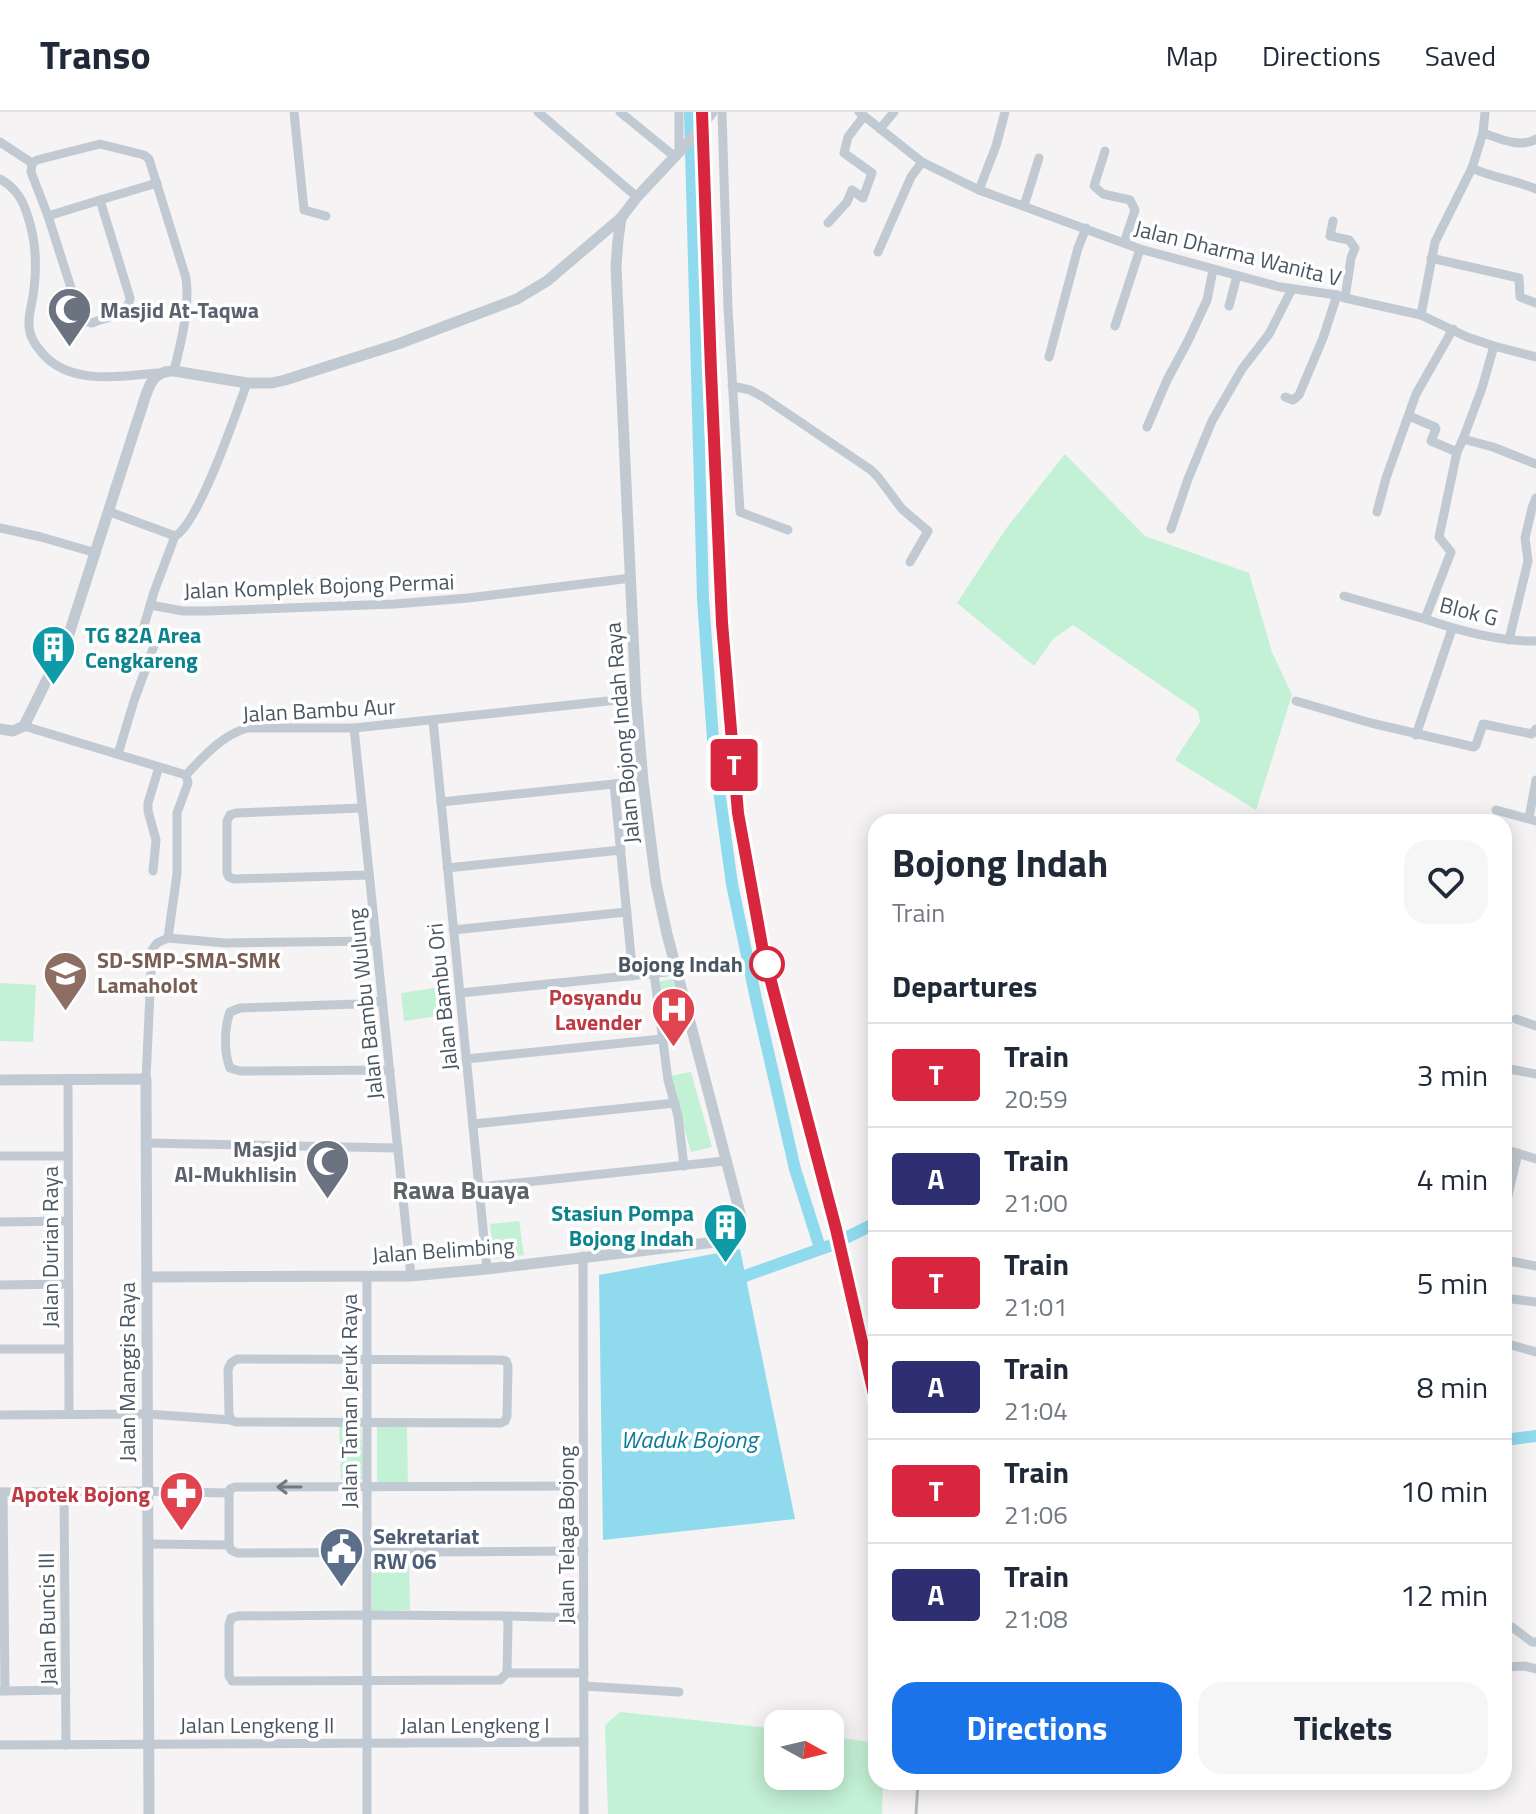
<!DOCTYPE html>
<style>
body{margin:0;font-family:"Titillium Web",sans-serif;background:#f6f6f7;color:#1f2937;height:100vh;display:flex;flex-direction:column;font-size:30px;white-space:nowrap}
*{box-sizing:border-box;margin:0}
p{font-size:26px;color:#747a83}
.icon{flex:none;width:44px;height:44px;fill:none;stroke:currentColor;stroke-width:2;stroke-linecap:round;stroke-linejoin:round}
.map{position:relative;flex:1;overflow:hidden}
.details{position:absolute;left:868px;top:702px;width:644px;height:976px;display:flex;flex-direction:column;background:#fff;border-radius:24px;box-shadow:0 4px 20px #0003}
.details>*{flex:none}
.badge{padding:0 16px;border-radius:6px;font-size:28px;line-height:52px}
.needle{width:52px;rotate:98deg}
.tools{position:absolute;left:764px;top:1598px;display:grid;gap:16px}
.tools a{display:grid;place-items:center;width:80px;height:80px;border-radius:16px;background:#fff;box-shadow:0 4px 20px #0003;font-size:40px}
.map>.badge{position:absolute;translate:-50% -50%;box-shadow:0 0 0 4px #fff}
h2{padding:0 24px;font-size:30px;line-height:72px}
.round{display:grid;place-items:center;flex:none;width:84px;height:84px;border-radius:24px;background:#f6f6f7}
.summary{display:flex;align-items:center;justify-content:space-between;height:136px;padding:0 24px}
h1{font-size:38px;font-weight:700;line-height:60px}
.action{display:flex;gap:16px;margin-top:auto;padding:16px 24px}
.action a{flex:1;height:92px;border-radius:24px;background:#1a73e8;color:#fff;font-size:32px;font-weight:700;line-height:92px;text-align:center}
.action a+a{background:#f6f6f7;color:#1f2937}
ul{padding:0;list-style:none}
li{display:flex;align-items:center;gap:24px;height:104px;padding:0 24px;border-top:2px solid #e0e1e3}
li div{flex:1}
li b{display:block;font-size:30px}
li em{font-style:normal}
li .badge{min-width:88px;font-weight:700;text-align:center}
header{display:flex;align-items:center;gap:48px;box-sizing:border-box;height:112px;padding:0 40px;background:#fff;border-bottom:2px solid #e0e1e3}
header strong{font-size:38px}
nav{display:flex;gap:44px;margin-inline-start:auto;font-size:28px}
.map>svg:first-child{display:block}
.green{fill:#c3f1d5}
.water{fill:#90daee}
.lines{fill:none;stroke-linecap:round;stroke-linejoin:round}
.canal{stroke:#90daee;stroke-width:12}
.minor{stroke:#c1cad2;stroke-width:9}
.tertiary{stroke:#c1cad2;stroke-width:11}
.rail{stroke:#b5b8bd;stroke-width:3}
.oneway{stroke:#6e7983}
.line-casing{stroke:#fff;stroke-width:18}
.line{stroke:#d7263d;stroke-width:12}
.stop-dot{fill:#fff;stroke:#d7263d;stroke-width:4}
.labels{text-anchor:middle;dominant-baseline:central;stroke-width:7;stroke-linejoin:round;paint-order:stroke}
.street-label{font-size:22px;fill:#4a5661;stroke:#fff}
.worship-label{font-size:22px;font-weight:bold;fill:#5b616d;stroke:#fff;text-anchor:start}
.culture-label{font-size:22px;font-weight:bold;fill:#0d838f;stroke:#fff;text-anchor:start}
.education-label{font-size:22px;font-weight:bold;fill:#785e54;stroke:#fff;text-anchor:start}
.stop-label{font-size:22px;font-weight:bold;fill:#4a5661;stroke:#fff;text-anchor:end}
.health-label{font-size:22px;font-weight:bold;fill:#be3a42;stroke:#fff;text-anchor:end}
.service-label{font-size:22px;font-weight:bold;fill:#4e5e75;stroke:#fff;text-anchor:start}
.water-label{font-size:24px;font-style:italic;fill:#0c7c9b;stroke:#fff}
.quarter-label{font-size:26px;font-weight:bold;fill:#5f6368;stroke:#fff}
</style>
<header>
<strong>Transo</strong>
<nav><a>Map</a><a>Directions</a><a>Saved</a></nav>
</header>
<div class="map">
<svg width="1536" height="1702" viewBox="0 0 1536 1702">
<rect width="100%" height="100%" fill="#f5f3f3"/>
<g class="green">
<polygon points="1065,342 1145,424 1249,461 1272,540 1292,583 1256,698 1175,648 1200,610 1198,599 1073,513 1053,527 1034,554 957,491 1005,418"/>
<polygon points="673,867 682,922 660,925 651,871"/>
<polygon points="0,871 36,873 33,930 0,929"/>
<polygon points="441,875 445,903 404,909 401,881"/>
<polygon points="691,960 712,1035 691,1040 669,964"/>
<polygon points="519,1109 524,1143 494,1147 490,1112"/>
<polygon points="339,1313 361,1313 364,1367 341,1368"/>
<polygon points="377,1315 407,1315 408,1376 377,1376"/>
<polygon points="409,1440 410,1498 372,1499 372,1441"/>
<polygon points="620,1600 778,1617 778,1664 830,1664 830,1624 876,1631 876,1670 883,1670 882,1702 608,1702 605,1613"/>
</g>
<polygon class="water" points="740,1137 795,1407 603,1428 599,1163"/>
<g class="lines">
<g class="canal">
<polyline points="690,0 703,487 714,642 732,772 756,887 795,1057 820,1136"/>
<polyline points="745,1164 829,1134 876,1111"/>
<polyline points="1504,1328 1536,1324"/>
</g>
<g class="minor">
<polyline points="294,0 304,98 326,104"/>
<polyline points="538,0 637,85"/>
<polyline points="620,0 674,44"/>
<polyline points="722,0 728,196 740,400 788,418"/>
<polyline points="859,0 922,50 979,78 1140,137 1280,175 1337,183 1345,186 1421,203 1467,225 1494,234 1536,245"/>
<polyline points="880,17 894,0"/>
<path d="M 1483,21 C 1499,26 1520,37 1536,27"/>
<path d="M 0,30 L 32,51 L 37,48 L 100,32 L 144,43 L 149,47 L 186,166 C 190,198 181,229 174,259"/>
<polyline points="679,38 679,0"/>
<polyline points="1105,39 1094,74 1103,82 1130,88 1135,98 1124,131"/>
<path d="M 32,51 L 31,60 L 48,104 L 80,204 C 83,210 86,210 92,211 C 106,205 129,203 130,186 L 100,88 L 157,71"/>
<path d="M 1472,56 C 1493,66 1515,68 1536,77"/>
<path d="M 0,67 C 16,76 23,88 28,105 C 36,129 37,152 34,177 C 33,189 28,202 29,214 C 29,224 35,233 42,241 C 69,273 119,265 157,261"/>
<polyline points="979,78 996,34 1005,0"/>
<polyline points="1024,94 1039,46"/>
<polyline points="48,104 100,88"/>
<polyline points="1333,109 1330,124 1349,128 1355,136 1351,146 1345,186"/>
<polyline points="828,111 847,90 852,78 863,86 872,61 844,41 848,25 864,4"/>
<polyline points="878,140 911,65 922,50"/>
<polyline points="1431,146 1519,166 1520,185 1536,191"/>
<polyline points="1229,194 1237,164"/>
<polyline points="1421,203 1435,130 1472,56 1483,21 1485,0"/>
<polyline points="1115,214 1140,137"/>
<polyline points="1049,245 1078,136 1086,116"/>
<polyline points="732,274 750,278 763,285 871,358 878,365 902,397 928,419 910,450"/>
<polyline points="1285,285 1293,288 1299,283 1323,226 1337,183"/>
<polyline points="1409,304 1435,315 1436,317 1431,329 1457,340 1463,327 1493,335 1536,352"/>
<polyline points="1147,315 1167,268 1188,229 1207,188 1213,158"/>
<polyline points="1463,327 1482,276 1494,234"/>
<path d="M 1457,340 L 1439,425 L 1451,440 L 1425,507 C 1460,519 1499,530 1536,529"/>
<polyline points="110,400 175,424 154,480 141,524 142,527 155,531 134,589 118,642"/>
<polyline points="1377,400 1386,366 1416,282 1453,217"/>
<polyline points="0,416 41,425 96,441"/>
<polyline points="1171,417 1188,367 1212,309 1242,257 1269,222 1292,177"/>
<path d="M 175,424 C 198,413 237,299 247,271"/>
<polyline points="1344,484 1425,507"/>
<polyline points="150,493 183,499 207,499 395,492 468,486 631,466"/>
<polyline points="1509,528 1528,449 1525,426 1532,396 1536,386"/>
<polyline points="1296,589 1371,611 1474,635 1476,633 1483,612 1532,622 1536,617"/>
<polyline points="433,608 487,1157"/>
<polyline points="24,614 186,663"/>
<polyline points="354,616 411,1164"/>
<polyline points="1416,623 1452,517"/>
<path d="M 186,663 C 204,644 221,624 247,616 L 354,616 L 636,586"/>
<polyline points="614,672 633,864"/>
<polyline points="441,690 643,669"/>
<polyline points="362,696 236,701 230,703 227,709 227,761 229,765 234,767 369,763"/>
<polyline points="1496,698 1536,709"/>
<polyline points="1529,706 1536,668"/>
<polyline points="447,756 621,738"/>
<polyline points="153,759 156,728 148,699 148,691 159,655"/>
<polyline points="453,818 627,800"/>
<polyline points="168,826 225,831 376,829"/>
<polyline points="168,826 177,762 177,701 188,671 186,663"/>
<polyline points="654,861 668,968 678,1004 684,1054"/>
<polyline points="460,881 667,860"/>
<path d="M 382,889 L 358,892 L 240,896 L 230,900 C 224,916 224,941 230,956 L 240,959 L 390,958"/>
<polyline points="1516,907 1536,914"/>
<polyline points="466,947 662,927"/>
<polyline points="1504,956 1536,962"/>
<polyline points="68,967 69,1302"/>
<polyline points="146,967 152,838 157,831 168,826"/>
<polyline points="473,1012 675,991"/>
<polyline points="147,1031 398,1036"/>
<polyline points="1504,1037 1536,1047"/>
<polyline points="0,1044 68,1044"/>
<polyline points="479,1075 725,1049"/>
<polyline points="1504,1100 1518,1041"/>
<polyline points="0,1110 68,1109"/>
<polyline points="583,1144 584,1702"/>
<polyline points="1504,1148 1536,1154"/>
<polyline points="367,1164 367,1702"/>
<polyline points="0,1173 68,1172"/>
<polyline points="1504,1186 1536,1190"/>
<polyline points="1504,1231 1536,1240"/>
<polyline points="0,1237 69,1237"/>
<polygon points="237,1247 501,1248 506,1249 508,1254 507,1304 505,1309 501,1311 236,1310 231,1308 229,1302 228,1257 231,1251"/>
<polyline points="0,1303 147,1302 231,1308"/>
<polyline points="583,1374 235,1375 230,1377 229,1381 229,1433 231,1438 237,1441 584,1439"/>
<polyline points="64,1379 66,1633"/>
<polyline points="0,1380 136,1379 229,1381"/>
<polyline points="3,1380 5,1579"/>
<polyline points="148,1432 229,1433"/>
<polygon points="367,1503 505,1504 508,1510 507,1561 500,1568 237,1569 232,1569 229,1564 229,1513 231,1506 238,1504"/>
<polyline points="505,1504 584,1506"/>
<polyline points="1504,1514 1512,1515 1532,1530 1536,1530"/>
<polyline points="1504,1555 1525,1554 1536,1557"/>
<polyline points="507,1561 584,1561"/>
<polyline points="584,1574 679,1580"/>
<polyline points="1,1579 66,1578"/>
<polyline points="0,1633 584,1630"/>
</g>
<g class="tertiary">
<path d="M 0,617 L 13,619 L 24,614 L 68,525 L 139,304 C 147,283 148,258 174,259 L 247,271 L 272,271 L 285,268 L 398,232 L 517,187 L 547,169 L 621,106 L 637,85 L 695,23 L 712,0"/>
<polyline points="0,968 146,967 149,1702"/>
<path d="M 147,1165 L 411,1164 L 487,1157 L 724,1129 C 738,1125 742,1120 741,1105 L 667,822 L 656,771 L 643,669 L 636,586 L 619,221 L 616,154 L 618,128 L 621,106"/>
</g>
<g class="rail">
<polyline points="702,0 712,290 724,543 738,701 763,839 836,1117 876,1291"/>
<polyline points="916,1702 918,1670"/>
</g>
</g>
<defs><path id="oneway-shaft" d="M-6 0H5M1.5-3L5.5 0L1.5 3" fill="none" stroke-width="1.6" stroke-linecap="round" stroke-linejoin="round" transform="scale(2)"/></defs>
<use class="oneway" href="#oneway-shaft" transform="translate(289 1375) rotate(180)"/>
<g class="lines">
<defs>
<polyline id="line" points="702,0 711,259 722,511 738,701 763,839 836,1117 876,1291"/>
</defs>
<use href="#line" class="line-casing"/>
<use href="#line" class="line"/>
</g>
<defs>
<symbol id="mosque-pin" viewBox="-11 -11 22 30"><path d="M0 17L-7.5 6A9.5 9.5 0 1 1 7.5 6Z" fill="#6b7280" stroke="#fff"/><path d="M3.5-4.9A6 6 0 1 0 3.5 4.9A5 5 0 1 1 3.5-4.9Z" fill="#fff"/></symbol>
<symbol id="building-pin" viewBox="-11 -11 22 30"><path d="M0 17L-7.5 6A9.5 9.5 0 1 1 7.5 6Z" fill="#0f9aa8" stroke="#fff"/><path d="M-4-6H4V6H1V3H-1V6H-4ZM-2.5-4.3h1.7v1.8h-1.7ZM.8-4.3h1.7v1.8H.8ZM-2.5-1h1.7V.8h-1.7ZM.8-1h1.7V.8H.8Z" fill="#fff"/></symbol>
<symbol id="school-pin" viewBox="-11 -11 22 30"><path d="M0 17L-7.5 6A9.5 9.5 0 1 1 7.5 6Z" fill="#8d6e63" stroke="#fff"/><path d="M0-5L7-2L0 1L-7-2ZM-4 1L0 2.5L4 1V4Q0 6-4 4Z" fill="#fff"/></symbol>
<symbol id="hospital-pin" viewBox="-11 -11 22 30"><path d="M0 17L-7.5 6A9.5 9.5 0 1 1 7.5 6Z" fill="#e0444e" stroke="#fff"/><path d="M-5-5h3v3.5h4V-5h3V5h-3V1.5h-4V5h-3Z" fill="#fff"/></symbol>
<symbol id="pharmacy-pin" viewBox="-11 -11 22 30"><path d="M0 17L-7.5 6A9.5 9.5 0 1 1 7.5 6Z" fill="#e0444e" stroke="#fff"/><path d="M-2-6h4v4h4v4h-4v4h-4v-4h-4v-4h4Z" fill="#fff"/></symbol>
<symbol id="civic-pin" viewBox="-11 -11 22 30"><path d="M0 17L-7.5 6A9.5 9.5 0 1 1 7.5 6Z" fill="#5c6f8a" stroke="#fff"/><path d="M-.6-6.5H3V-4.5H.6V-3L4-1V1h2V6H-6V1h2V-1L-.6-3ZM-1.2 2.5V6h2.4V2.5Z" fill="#fff"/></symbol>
</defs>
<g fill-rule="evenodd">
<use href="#mosque-pin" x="44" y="172" width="51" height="69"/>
<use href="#building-pin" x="28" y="510" width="51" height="69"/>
<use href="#school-pin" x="40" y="836" width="51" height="69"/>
<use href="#hospital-pin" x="648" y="872" width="51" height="69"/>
<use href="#mosque-pin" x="302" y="1024" width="51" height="69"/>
<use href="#building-pin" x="700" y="1088" width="51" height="69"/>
<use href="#pharmacy-pin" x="156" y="1356" width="51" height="69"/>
<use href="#civic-pin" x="316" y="1412" width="51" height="69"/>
</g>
<circle class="stop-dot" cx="767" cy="852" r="16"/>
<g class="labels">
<g class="street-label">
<text transform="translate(1238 141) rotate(14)">Jalan Dharma Wanita V</text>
<text transform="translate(319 474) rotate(-2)">Jalan Komplek Bojong Permai</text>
<text transform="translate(1469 499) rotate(14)">Blok G</text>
<text transform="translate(319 598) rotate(-3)">Jalan Bambu Aur</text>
<text transform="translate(622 621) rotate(-95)">Jalan Bojong Indah Raya</text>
<text transform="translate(442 885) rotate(-96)">Jalan Bambu Ori</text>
<text transform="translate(365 892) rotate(-96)">Jalan Bambu Wulung</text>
<text transform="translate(50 1135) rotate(-90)">Jalan Durian Raya</text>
<text transform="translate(443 1138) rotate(-4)">Jalan Belimbing</text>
<text transform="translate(127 1260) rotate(-90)">Jalan Manggis Raya</text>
<text transform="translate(349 1289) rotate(-90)">Jalan Taman Jeruk Raya</text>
<text transform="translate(566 1423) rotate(-90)">Jalan Telaga Bojong</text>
<text transform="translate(47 1507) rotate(-91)">Jalan Buncis III</text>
<text x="257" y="1613">Jalan Lengkeng II</text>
<text x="475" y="1613">Jalan Lengkeng I</text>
</g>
<g class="worship-label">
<text x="100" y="198">Masjid At-Taqwa</text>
<text x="297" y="1037" text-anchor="end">Masjid<tspan x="297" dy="25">Al-Mukhlisin</tspan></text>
</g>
<g class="culture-label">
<text x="85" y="523">TG 82A Area<tspan x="85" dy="25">Cengkareng</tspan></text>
<text x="694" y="1101" text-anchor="end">Stasiun Pompa<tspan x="694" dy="25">Bojong Indah</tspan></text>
</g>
<g class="education-label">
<text x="97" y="848">SD-SMP-SMA-SMK<tspan x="97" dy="25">Lamaholot</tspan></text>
</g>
<g class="stop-label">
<text x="743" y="852">Bojong Indah</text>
</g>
<g class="health-label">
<text x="642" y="885">Posyandu<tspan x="642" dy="25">Lavender</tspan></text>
<text x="150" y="1382">Apotek Bojong</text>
</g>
<g class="service-label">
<text x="373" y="1424">Sekretariat<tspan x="373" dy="25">RW 06</tspan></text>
</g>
<g class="water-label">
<text x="689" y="1327">Waduk Bojong</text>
</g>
<g class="quarter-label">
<text x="461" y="1077">Rawa Buaya</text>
</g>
</g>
</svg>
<div class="tools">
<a><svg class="needle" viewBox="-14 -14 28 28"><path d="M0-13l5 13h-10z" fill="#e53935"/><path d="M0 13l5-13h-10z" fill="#747a83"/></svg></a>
</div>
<b class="badge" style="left:734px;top:653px;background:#d7263d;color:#fff">T</b>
<section class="details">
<div class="summary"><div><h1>Bojong Indah</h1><p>Train</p></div><a class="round"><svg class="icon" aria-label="heart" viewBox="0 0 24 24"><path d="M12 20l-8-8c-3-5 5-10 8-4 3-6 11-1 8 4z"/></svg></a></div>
<h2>Departures</h2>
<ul>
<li><span class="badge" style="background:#d7263d;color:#fff">T</span><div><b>Train</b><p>20:59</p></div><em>3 min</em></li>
<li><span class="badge" style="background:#2e2f70;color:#fff">A</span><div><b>Train</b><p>21:00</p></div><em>4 min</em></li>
<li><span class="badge" style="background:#d7263d;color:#fff">T</span><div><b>Train</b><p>21:01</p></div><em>5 min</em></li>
<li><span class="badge" style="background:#2e2f70;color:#fff">A</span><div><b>Train</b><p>21:04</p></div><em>8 min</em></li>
<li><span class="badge" style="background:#d7263d;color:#fff">T</span><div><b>Train</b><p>21:06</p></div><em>10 min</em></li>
<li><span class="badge" style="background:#2e2f70;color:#fff">A</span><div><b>Train</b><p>21:08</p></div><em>12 min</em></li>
</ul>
<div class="action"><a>Directions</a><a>Tickets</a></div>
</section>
</div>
